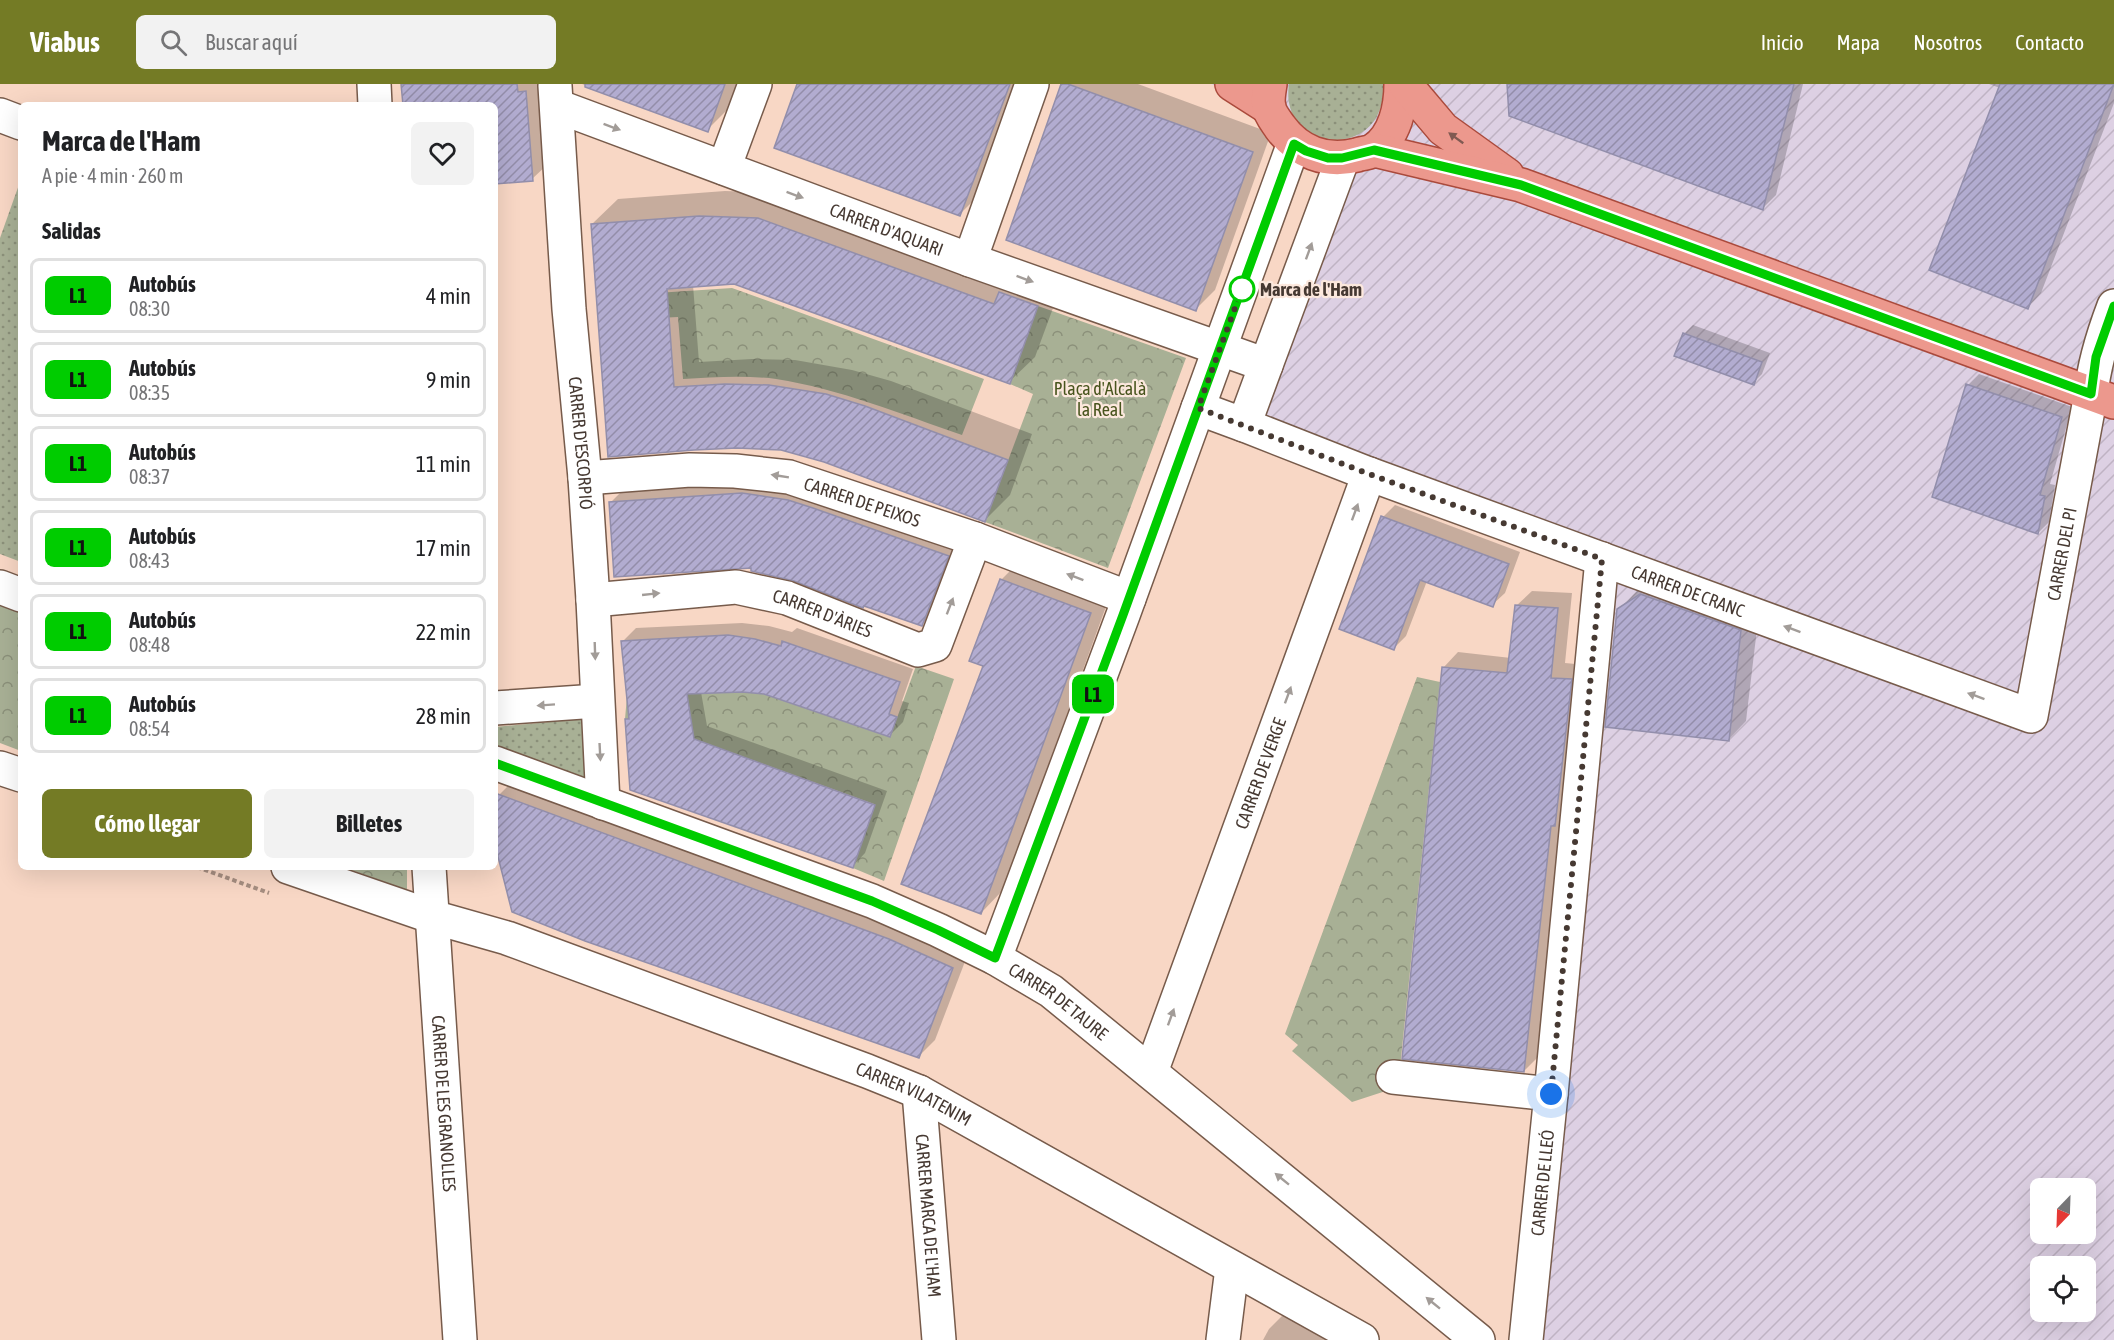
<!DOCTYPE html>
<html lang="es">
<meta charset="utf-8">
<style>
body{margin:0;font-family:"Asap Condensed",sans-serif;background:#f2f2f2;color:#202124;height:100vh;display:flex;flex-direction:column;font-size:22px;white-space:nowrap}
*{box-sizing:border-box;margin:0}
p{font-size:20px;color:#757577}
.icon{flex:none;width:33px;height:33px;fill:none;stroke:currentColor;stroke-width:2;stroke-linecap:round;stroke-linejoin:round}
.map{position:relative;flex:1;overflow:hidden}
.side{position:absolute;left:18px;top:18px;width:480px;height:768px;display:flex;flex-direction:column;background:#fff;border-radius:9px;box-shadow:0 6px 24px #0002}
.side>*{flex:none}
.badge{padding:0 12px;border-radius:9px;font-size:21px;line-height:39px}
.needle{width:39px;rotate:203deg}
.buttons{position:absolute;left:2030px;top:1094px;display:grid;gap:12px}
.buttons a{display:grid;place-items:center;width:66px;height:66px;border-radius:9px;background:#fff;box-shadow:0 6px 24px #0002;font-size:30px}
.you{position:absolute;width:30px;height:30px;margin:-15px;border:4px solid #fff;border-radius:50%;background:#1a73e8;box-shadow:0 0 0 9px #1a73e833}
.map>.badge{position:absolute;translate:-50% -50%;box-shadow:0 0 0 3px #fff}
h2{padding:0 24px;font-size:22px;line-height:54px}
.round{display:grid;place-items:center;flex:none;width:63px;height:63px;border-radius:9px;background:#f2f2f2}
.summary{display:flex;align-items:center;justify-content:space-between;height:102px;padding:0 24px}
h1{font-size:28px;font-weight:700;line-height:45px}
.action{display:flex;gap:12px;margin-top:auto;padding:12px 24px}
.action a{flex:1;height:69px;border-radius:9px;background:#747b25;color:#fff;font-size:24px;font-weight:700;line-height:69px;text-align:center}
.action a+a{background:#f2f2f2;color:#202124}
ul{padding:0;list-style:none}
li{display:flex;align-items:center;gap:18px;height:75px;margin:0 12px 9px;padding:0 12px;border:3px solid #e0e0e0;border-radius:9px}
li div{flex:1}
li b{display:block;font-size:22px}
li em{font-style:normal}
li .badge{min-width:66px;font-weight:700;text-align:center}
header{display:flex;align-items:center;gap:36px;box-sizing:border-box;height:84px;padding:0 30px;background:#747b25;color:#fff}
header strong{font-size:28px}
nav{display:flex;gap:33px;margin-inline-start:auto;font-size:21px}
.search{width:420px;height:54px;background:#f2f2f2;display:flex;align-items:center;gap:15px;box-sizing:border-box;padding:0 21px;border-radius:9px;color:#757577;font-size:22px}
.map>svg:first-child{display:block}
.industrial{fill:url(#industrial-furrows);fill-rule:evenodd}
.grass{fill:url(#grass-dots)}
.park{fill:url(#park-crowns)}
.shadow{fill:#0003}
.building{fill:url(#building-hatch);stroke:#928eab;stroke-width:1.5}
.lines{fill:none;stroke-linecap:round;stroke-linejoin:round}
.minor-casing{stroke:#775b4b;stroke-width:36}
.major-casing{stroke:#aa4a3c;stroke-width:36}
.path{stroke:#a68e81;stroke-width:4;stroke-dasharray:4.5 3;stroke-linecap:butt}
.minor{stroke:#fff;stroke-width:33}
.major{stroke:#ec988d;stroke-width:33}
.oneway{fill:#a29c98}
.oneway2{fill:#805a52}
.line-casing{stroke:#fff;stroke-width:14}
.line{stroke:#0c0;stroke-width:9}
.walk{stroke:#463932;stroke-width:6;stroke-dasharray:0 10.8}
.stop-dot{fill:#fff;stroke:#0c0;stroke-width:3}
.labels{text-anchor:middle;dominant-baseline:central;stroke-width:4.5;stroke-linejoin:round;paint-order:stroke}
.street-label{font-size:18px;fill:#463932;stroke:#fce8dd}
.stop-label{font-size:18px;font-weight:bold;fill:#463932;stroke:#fce8dd;text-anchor:start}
.park-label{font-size:18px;fill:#48541d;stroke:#fce8dd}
</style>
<header>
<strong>Viabus</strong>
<div class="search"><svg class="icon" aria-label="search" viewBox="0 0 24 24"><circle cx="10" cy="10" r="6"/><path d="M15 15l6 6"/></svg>Buscar aquí</div>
<nav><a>Inicio</a><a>Mapa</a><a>Nosotros</a><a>Contacto</a></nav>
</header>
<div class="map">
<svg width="2114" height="1256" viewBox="0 0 2114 1256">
<defs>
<pattern id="industrial-furrows" width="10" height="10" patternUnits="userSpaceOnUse" patternTransform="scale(1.5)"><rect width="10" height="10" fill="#ddd0e3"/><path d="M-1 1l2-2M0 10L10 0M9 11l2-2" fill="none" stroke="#bfb3c3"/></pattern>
<pattern id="grass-dots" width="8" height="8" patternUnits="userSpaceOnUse" patternTransform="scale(1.5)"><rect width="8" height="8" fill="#a8b095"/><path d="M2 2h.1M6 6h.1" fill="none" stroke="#8b907a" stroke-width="1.8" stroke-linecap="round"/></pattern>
<pattern id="park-crowns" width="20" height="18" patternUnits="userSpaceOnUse" patternTransform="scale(1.5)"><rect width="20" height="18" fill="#a8b095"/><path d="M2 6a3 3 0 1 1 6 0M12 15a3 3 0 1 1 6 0" fill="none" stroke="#8b907a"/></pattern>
<pattern id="building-hatch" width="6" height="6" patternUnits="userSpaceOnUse" patternTransform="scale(1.5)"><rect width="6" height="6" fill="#b2acd0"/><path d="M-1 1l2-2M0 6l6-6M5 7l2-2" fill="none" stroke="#938da9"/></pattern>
</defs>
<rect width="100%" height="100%" fill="#f8d7c5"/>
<path class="industrial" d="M 1211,0 L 2114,0 L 2114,1256 L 1526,1256 L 1601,477 L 1242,343 L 1350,39 L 1275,25 ZM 2040,1104 L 2085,1104 L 2085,1149 L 2040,1149 ZM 2040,1182 L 2085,1182 L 2085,1227 L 2040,1227 Z"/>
<g class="grass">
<path d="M 1289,0 L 1383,0 C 1388,78 1278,71 1289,0 Z"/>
<polygon points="21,95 21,478 0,470 0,154"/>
<polygon points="582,635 588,691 584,695 495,662 495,643"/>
</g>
<g class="park">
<path d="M 732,204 L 984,295 L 962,351 C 901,330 840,305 776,295 C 745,291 714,293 683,295 L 678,233 L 599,237 L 596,213 Z"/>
<polygon points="1038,222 1186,274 1108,484 985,438 1033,310 1010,300"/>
<polygon points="0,520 21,528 21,667 0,659"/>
<polygon points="916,582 954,595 884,797 853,784 874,720 694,655 690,631 625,635 627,612 742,608 764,610 890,653"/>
<polygon points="1417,593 1440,598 1398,1003 1352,1018 1292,967 1298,961 1285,950"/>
<polygon points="343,783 407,783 407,806"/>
</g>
<g class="shadow">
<polygon points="404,0 541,0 548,80 532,95 495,98 495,21 406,21"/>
<polygon points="582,0 737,0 727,26 707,46"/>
<polygon points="799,0 1022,0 981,109 959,131"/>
<polygon points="1062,0 1138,0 1271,49 1215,206 1196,225"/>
<polygon points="1512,0 1803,0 1776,111 1763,124"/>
<polygon points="1989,0 2114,0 2114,19 2041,209 2028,223 2000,4"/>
<polygon points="725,107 784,109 1063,197 1035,273 1009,298 734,198 693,201 699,278 752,275 795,276 852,286 891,297 1032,350 1010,411 984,437 825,377 781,365 737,363 694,364 592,140 618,115"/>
<polygon points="1693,241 1770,269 1762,290 1753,299 1684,250"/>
<polygon points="1979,290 2072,323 2050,400 2055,401 2049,438 2038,449 1968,301"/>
<polygon points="758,395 963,457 937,525 922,540 794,495 753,483 610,419 625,404"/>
<polygon points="1395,421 1520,468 1505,509 1492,521 1427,497 1406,552 1394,564 1383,433"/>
<polygon points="1023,474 1112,506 1003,806 981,829 985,582 1001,496"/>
<polygon points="1659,492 1759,528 1746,637 1729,655 1619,526 1637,507"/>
<polygon points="1532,507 1572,509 1565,579 1586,581 1539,972 1524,987 1443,584 1458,568 1511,574 1516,522"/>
<polygon points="742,539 769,542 792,548 797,544 913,585 902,617 909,619 903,638 889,652 764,608 742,607 701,608 707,642 887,707 865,769 852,783 626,636 630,632 623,557 636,544"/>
<polygon points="509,701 969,867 935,956 918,973 495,755 495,715"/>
<polygon points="1287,1227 1351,1256 1263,1256 1269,1245"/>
</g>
<g class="building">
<polygon points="401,0 517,0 518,8 526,7 533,97 495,100 495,21 403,21"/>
<polygon points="585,0 725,0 708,48 585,3"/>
<polygon points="797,0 1010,0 960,132 774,64"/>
<polygon points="1061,0 1068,0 1253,68 1196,227 1006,156"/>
<polygon points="1507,0 1794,0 1763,126 1509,32"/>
<polygon points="2000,0 2114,0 2028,225 1929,186"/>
<polygon points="699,132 758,134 994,220 999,208 1038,222 1010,300 734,200 667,205 674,303 725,300 769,301 826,310 865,322 1008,376 985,438 824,378 781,366 737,364 694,366 608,373 591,140"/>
<polygon points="1683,249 1762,278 1754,301 1674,272"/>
<polygon points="1966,300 2062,333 2040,411 2045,412 2038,450 1932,413"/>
<polygon points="742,409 788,416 813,424 949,472 922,542 864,522 863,524 794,497 751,487 751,484 614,493 609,418"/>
<polygon points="1381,432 1509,480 1493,523 1420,496 1394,566 1339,545"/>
<polygon points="1000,495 1091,529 981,830 901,800 983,582 969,577"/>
<polygon points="1640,510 1741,546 1729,657 1605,643 1617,525"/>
<polygon points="1515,521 1558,524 1551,594 1572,595 1555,742 1551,742 1524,988 1402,975 1442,583 1507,589"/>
<polygon points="728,551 755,555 781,562 782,557 900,598 889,630 897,633 890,653 764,610 742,608 687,610 694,655 875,721 853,784 630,706 625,635 629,635 621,557"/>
<polygon points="495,709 889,855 953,884 919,974 585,857 512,828 495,761"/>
</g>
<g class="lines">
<defs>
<g id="minor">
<polyline points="374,0 375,21"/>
<path id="s1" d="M 555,2 L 569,225 L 585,394 L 593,516 L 603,719"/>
<path id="s2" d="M 557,22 L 970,176 L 1266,281 L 1244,341 L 1198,324"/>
<polyline points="0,31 21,39"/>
<polyline points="724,84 755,0"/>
<polyline points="970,176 1032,0"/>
<polyline points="1266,281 1343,74"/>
<path id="s3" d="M 1244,341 L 1369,390 L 2031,632 L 2091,310 C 2094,279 2103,251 2114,222"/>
<path id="s4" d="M 585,394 L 690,386 L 735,387 L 789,393 L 975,455 L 1129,514"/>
<polyline points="0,503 21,511"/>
<path id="s5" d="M 593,516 L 736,503 L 787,514 L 918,566 L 935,561 L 975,455"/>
<polyline points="495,624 597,617"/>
<path id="s6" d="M 495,679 L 872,817 L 938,846 L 995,874 L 1051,907 L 1478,1256"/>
<polyline points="0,684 21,691"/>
<path id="s7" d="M 288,783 L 433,833 L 507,854 L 867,987 L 919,1008 L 1362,1256"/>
<path id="s8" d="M 429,783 L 460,1256"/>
<polyline points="995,874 1123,531 1294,59"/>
<path id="s9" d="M 1151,988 L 1369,390"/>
<polyline points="1393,993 1551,1010"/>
<path id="s10" d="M 919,1008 L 939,1256"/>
<polyline points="1223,1256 1232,1184"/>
<path id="s11" d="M 1526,1256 L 1551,1010 L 1602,475"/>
</g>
<g id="major">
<polyline points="1232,0 1268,23"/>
<path d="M 1270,0 C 1269,7 1267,16 1269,23 C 1270,30 1276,37 1280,43 C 1298,68 1326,79 1357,71 C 1362,69 1370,69 1374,66 C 1395,52 1401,23 1401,0"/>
<polyline points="1405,0 1443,45 1507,91"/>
<polyline points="1374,66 1521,101 2114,318"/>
</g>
</defs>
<use href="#minor" class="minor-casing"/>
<use href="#major" class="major-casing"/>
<polyline class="path" points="197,783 269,809"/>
<use href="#minor" class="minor"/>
<use href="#major" class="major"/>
</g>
<defs><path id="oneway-solid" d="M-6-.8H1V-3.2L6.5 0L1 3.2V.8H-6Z" transform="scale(1.5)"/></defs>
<g class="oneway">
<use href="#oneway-solid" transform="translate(612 43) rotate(20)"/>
<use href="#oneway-solid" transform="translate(795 111) rotate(20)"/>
<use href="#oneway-solid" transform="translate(1309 167) rotate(-70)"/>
<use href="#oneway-solid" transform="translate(1025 195) rotate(20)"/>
<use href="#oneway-solid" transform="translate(780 392) rotate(-171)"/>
<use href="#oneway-solid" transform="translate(1355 428) rotate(-70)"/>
<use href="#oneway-solid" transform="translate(1075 493) rotate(-159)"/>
<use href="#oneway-solid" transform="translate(651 510) rotate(-6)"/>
<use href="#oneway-solid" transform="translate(950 522) rotate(-69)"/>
<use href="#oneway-solid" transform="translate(1792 545) rotate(-160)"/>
<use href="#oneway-solid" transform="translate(595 567) rotate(88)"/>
<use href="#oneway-solid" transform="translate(1288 611) rotate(-70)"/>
<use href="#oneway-solid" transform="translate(1976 612) rotate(-160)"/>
<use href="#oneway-solid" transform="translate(546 621) rotate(176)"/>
<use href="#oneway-solid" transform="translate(600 668) rotate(87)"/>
<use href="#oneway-solid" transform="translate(1171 933) rotate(-70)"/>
<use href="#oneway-solid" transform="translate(1282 1095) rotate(-141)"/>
<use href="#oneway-solid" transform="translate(1433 1219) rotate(-141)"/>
</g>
<use class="oneway2" href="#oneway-solid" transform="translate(1456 54) rotate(-144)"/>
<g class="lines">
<defs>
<polyline id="line" points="495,679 872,817 938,846 995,874 1123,531 1294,60 1306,67 1328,74 1342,74 1374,66 1521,101 2091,310 2096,273 2114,222"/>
</defs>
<use href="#line" class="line-casing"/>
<use href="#line" class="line"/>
<polyline class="walk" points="1242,205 1198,324 1369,390 1602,475 1551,1010"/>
</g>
<circle class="stop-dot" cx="1242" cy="205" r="12"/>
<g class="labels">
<g class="street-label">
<text stroke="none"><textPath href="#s2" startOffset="352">CARRER D'AQUARI</textPath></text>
<text stroke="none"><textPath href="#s1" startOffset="358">CARRER D'ESCORPIÓ</textPath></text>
<text stroke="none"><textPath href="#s4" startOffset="282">CARRER DE PEIXOS</textPath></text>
<text stroke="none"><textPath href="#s3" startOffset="1004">CARRER DEL PI</textPath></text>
<text stroke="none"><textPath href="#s3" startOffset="474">CARRER DE CRANC</textPath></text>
<text stroke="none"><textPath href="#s5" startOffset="234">CARRER D'ÀRIES</textPath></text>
<text stroke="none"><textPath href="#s9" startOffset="318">CARRER DE VERGE</textPath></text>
<text stroke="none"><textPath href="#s6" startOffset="614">CARRER DE TAURE</textPath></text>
<text stroke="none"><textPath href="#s7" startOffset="666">CARRER VILATENIM</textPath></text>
<text stroke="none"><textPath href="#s8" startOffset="237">CARRER DE LES GRANOLLES</textPath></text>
<text stroke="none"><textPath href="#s11" startOffset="158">CARRER DE LLEÓ</textPath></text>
<text stroke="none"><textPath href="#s10" startOffset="124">CARRER MARCA DE L'HAM</textPath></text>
</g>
<g class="stop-label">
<text x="1260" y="205">Marca de l'Ham</text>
</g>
<g class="park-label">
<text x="1100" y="304">Plaça d'Alcalà<tspan x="1100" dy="21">la Real</tspan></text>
</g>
</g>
</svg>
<div class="buttons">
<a><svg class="needle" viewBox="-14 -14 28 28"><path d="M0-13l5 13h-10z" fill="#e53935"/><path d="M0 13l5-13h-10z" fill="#757577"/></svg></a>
<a><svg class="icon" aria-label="locate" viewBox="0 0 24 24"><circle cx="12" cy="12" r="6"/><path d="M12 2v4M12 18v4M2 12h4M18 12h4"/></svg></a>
</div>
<div class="you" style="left:1551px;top:1010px"></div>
<b class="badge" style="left:1093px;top:610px;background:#0c0;color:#111">L1</b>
<section class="side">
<div class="summary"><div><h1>Marca de l'Ham</h1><p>A pie · 4 min · 260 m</p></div><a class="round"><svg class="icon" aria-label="heart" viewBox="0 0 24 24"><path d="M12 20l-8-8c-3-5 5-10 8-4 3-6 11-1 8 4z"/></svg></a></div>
<h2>Salidas</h2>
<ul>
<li><span class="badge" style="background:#0c0;color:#111">L1</span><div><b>Autobús</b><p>08:30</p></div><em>4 min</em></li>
<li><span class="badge" style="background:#0c0;color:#111">L1</span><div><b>Autobús</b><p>08:35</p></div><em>9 min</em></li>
<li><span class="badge" style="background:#0c0;color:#111">L1</span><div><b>Autobús</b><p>08:37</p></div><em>11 min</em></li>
<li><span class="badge" style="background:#0c0;color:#111">L1</span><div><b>Autobús</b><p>08:43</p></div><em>17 min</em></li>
<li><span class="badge" style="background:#0c0;color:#111">L1</span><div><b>Autobús</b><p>08:48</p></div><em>22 min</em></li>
<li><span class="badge" style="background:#0c0;color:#111">L1</span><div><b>Autobús</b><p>08:54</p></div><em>28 min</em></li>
</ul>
<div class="action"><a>Cómo llegar</a><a>Billetes</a></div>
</section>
</div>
